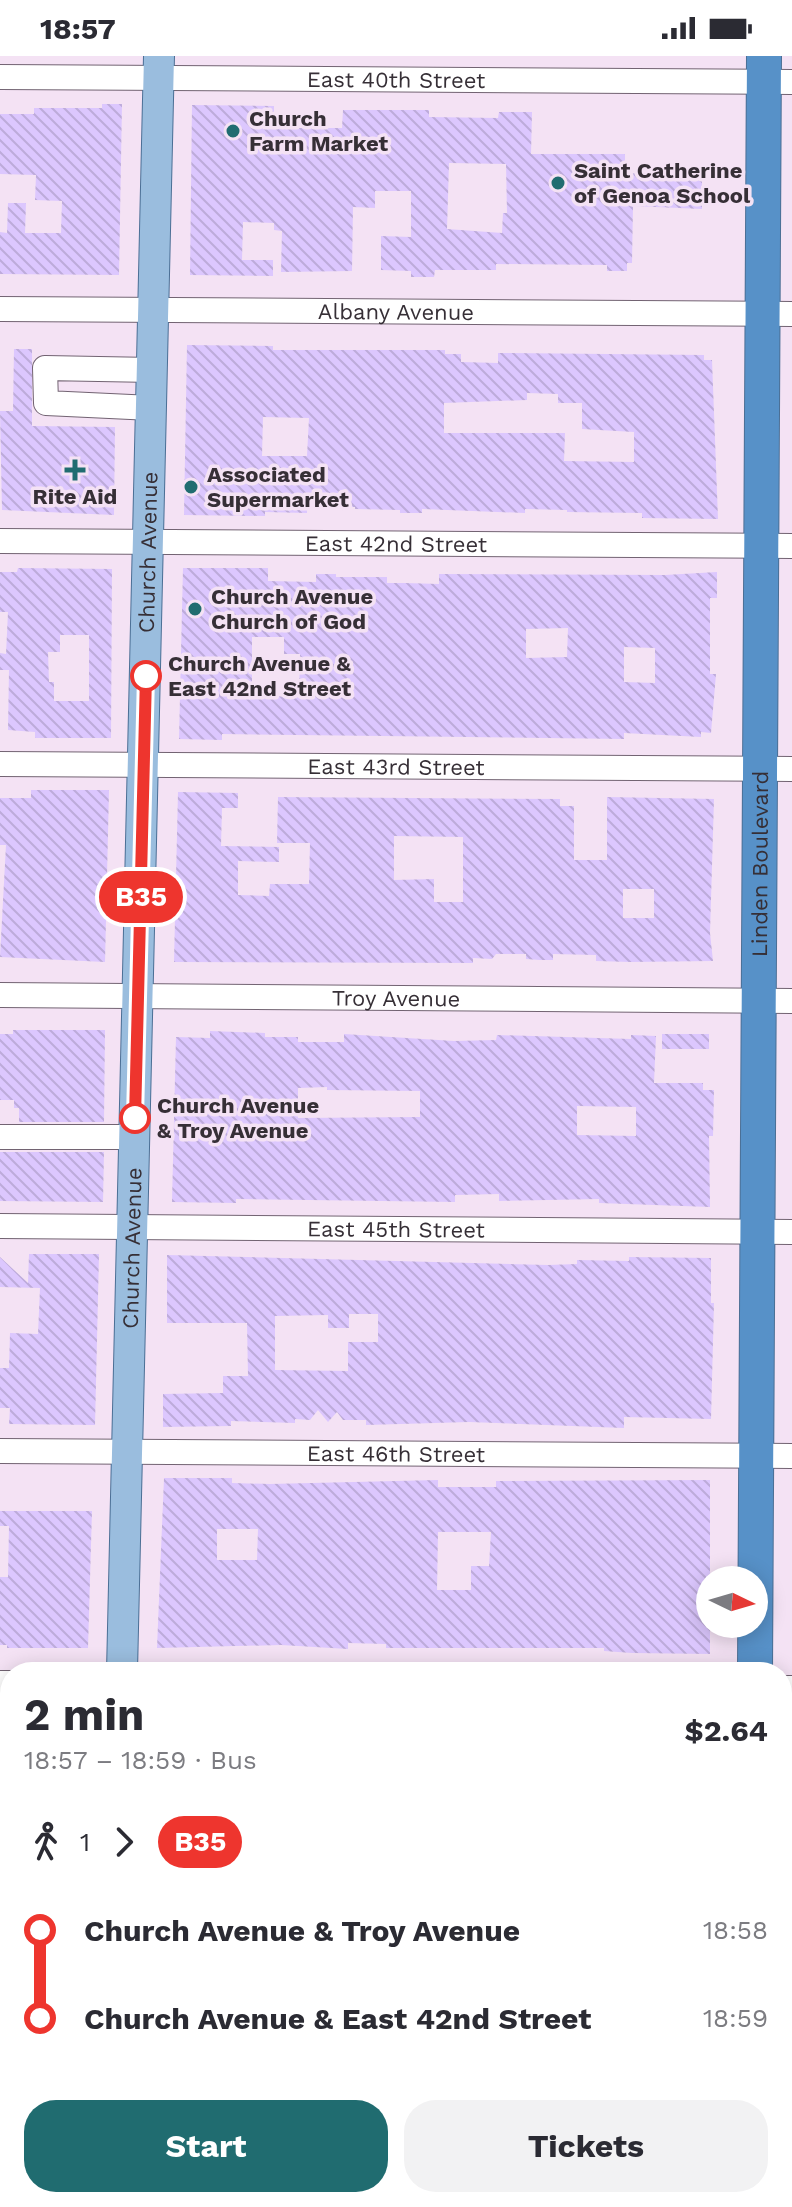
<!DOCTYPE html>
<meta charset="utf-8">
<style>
body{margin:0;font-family:"Work Sans",sans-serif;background:#f2f2f3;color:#2b2b33;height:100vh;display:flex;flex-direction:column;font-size:30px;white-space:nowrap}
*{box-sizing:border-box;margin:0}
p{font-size:26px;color:#7c7c81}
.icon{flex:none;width:44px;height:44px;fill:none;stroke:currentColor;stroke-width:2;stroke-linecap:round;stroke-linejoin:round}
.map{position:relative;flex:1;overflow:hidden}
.drawer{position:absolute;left:0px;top:1606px;width:792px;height:546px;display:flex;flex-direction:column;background:#fff;border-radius:32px 32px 0 0;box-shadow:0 4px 20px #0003}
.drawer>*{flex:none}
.badge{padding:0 16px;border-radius:26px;font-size:28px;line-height:52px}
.needle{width:52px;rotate:95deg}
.controls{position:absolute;left:696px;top:1510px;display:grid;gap:16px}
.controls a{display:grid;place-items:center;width:72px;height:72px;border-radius:50%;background:#fff;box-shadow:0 4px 20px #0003;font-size:40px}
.map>.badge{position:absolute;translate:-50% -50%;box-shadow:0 0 0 4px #fff}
.legs{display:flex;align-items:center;gap:12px;height:88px;padding:0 24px;font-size:26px}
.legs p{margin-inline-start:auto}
.head{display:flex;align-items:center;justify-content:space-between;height:136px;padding:0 24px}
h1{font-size:44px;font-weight:700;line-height:60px}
.primary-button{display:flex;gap:16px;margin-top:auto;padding:16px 24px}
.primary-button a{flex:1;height:92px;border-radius:32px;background:#206c70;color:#fff;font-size:32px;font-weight:700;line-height:92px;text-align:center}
.primary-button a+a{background:#f2f2f3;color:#2b2b33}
ul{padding:0 24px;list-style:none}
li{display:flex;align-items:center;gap:28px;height:88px;font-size:30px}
li i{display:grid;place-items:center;width:12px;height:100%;margin:0 10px;background:currentColor}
li i::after{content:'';width:20px;height:20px;margin:-10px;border:6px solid;border-radius:50%;background:#fff}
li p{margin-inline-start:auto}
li:first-child i{background:linear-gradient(#0000 50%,currentColor 0)}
li:last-child i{background:linear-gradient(currentColor 50%,#0000 0)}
.status{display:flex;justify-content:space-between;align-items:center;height:56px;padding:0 40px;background:#fff;direction:ltr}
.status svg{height:22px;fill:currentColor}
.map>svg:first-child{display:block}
.building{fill:url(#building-back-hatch);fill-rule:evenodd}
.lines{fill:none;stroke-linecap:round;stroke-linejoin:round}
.minor-casing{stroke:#726372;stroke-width:26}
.major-casing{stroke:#4b6f95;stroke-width:32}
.highway-casing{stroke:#4b6f95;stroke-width:36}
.minor{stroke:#fff;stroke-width:24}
.major{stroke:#9abdde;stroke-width:30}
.highway{stroke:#5791c8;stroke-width:34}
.line-1-casing{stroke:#fff;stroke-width:18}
.line-1{stroke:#ee352e;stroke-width:12}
.poi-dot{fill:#206c70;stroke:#f4e2f4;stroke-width:3}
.stop-1-dot{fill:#fff;stroke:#ee352e;stroke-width:4}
.labels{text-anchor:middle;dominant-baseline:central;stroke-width:7;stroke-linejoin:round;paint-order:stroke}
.street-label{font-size:22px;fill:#362f36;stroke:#f4e2f4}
.poi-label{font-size:22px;font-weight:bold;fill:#362f36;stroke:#f4e2f4;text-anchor:start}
.stop-label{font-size:22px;font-weight:bold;fill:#362f36;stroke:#f4e2f4;text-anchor:start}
</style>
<div class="status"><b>18:57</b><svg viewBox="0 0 49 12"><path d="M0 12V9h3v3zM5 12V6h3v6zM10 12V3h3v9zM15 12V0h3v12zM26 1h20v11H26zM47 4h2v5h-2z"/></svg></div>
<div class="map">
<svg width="792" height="2151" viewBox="0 0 792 2151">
<defs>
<pattern id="building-back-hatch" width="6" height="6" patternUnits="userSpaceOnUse" patternTransform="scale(2)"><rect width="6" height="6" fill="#dcc7fe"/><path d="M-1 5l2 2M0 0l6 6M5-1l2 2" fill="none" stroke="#bdabda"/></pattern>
</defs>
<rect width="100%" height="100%" fill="#f4e2f4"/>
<g class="building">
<polygon points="102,48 122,48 119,219 0,218 0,176 7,177 8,147 26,147 25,177 61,177 62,145 35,144 36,119 0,118 0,58 34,58 34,52 102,52"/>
<path d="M 192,49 L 274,50 L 274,72 L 342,72 L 343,54 L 429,54 L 429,61 L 498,62 L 499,56 L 532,56 L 531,98 L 625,98 L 625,117 L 702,120 L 702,153 L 633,150 L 632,207 L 627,207 L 627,215 L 607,215 L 607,209 L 496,208 L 496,214 L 435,214 L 434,221 L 411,221 L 411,215 L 381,214 L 381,180 L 411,181 L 411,135 L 375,135 L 375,152 L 353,151 L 352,215 L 281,216 L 282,175 L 274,174 L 274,167 L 243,166 L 242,204 L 273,204 L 273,220 L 190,219 ZM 449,107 L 506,108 L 507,157 L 503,157 L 502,177 L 447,173 Z"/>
<path d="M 187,289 L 273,290 L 273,294 L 445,294 L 445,298 L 461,298 L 461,306 L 498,307 L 498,297 L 704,299 L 704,304 L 712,304 L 718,463 L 642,462 L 642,457 L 567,456 L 567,454 L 525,453 L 525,457 L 422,453 L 422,457 L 400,457 L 400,454 L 355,453 L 355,451 L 307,450 L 307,457 L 265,456 L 265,460 L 184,459 ZM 527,337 L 558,338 L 558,347 L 582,347 L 582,373 L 634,376 L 634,406 L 564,405 L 565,377 L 444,377 L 444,347 L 527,344 ZM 263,361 L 309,362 L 307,400 L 262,400 Z"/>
<polygon points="14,293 32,293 32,370 115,371 114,459 2,454 0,355 13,355"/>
<path d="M 18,512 L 112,513 L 111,682 L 35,682 L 35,676 L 8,674 L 9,614 L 0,614 L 0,597 L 6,598 L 8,556 L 0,556 L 0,516 L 17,516 ZM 60,579 L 89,579 L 89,645 L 54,645 L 54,626 L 49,626 L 48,596 L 60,596 Z"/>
<path d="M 183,512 L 268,512 L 268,525 L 316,526 L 316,518 L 336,518 L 336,521 L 387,521 L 387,527 L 405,527 L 439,528 L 439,518 L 665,519 L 717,516 L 717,542 L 710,542 L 710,618 L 716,618 L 711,677 L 701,676 L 701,681 L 624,677 L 624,683 L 222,678 L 222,684 L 179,683 ZM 568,572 L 567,601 L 526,602 L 526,573 ZM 252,581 L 284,581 L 284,598 L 300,598 L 299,641 L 266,640 L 266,628 L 252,628 ZM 624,591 L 655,592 L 655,627 L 624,626 Z"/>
<polygon points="31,734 109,734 105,906 0,901 6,789 0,789 0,742 31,742"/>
<path d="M 178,736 L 238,737 L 238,752 L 222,752 L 221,790 L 279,791 L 279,806 L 238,805 L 238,839 L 269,840 L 270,828 L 309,828 L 310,787 L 277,787 L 278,741 L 560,743 L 560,750 L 574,750 L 574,804 L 607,804 L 607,741 L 714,743 L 710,877 L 713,905 L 630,906 L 596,905 L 596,899 L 553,898 L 553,904 L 540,904 L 526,903 L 526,898 L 496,898 L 492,903 L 473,902 L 473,907 L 174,906 ZM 394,780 L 463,781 L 463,846 L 434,846 L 434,823 L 394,824 ZM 623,833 L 654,833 L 654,862 L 623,862 Z"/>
<polygon points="13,974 105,974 104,1066 19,1066 19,1052 14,1052 14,1044 0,1044 0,978 13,978"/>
<path d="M 210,975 L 265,977 L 265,981 L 298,981 L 298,986 L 344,986 L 344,978 L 454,985 L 496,984 L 497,979 L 631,983 L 631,979 L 656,980 L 654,1027 L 703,1027 L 703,1034 L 714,1034 L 713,1080 L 709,1080 L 710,1151 L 599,1147 L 599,1143 L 499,1145 L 499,1138 L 455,1139 L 455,1146 L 236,1143 L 236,1147 L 172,1146 L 176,981 L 210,982 ZM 327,1031 L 327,1034 L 420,1035 L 420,1061 L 298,1062 L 298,1032 ZM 577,1050 L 636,1051 L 636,1080 L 577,1079 Z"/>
<rect x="662" y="978" width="47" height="15"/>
<polygon points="0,1096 104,1096 103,1146 0,1145"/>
<polygon points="29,1198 99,1198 95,1369 9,1368 10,1352 0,1352 0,1312 9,1312 10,1277 38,1278 40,1232 0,1231 0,1201 28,1227"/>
<path d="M 167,1199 L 548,1209 L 577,1208 L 577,1204 L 629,1205 L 629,1201 L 711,1202 L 711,1247 L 714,1247 L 711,1363 L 624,1361 L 624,1372 L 469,1366 L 366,1369 L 366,1364 L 343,1364 L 337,1356 L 328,1366 L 318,1354 L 310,1364 L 295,1363 L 295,1367 L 231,1365 L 231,1370 L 163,1371 L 163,1338 L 223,1337 L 223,1320 L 248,1320 L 247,1267 L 167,1267 ZM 349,1258 L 378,1258 L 378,1286 L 348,1286 L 348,1315 L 275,1314 L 275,1260 L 328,1259 L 328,1272 L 349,1272 Z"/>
<path d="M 164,1422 L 232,1422 L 232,1427 L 270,1428 L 438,1424 L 438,1431 L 496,1431 L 496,1425 L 710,1424 L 710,1598 L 632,1597 L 604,1595 L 604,1592 L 386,1592 L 386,1588 L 348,1587 L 348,1593 L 281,1589 L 157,1592 ZM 217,1473 L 258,1473 L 257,1504 L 217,1504 ZM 438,1476 L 491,1476 L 489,1510 L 471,1510 L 471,1534 L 437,1534 Z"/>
<polygon points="0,1455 92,1455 88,1592 7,1592 7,1589 0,1589 0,1521 8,1521 9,1470 0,1470"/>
</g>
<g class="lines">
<defs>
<g id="minor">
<path id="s1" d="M 0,21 L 792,26"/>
<path id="s2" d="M 0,253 L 792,258"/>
<polyline points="152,352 46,347 45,312 153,314"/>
<path id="s3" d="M 0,485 L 792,490"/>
<path id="s4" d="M 0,708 L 792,713"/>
<path id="s5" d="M 0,939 L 792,945"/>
<polyline points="0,1081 135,1081"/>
<path id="s6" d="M 0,1170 L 792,1176"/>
<path id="s7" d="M 0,1395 L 792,1400"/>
<polyline points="0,1627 10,1627"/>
<polyline points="782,1632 792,1632"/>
<polyline points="0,1858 10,1858"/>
<polyline points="782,1864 792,1864"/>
<polyline points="0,2081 10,2081"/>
<polyline points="782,2087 792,2087"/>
</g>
<g id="major">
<path id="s8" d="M 122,1616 L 159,0"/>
<polyline points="108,2151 109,2142"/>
</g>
<g id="highway">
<path id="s9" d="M 755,1616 L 764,0"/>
<polyline points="752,2151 752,2142"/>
</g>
</defs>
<use href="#minor" class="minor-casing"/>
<use href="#major" class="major-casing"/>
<use href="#highway" class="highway-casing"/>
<use href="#minor" class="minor"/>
<use href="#major" class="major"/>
<use href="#highway" class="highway"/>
</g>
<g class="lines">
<defs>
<polyline id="line-1" points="135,1062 146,620"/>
</defs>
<use href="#line-1" class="line-1-casing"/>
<use href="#line-1" class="line-1"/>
</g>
<g class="poi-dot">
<circle cx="233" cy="75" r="8"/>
<circle cx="558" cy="127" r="8"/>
<path d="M71 402h8v8h8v8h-8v8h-8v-8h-8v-8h8z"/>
<circle cx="191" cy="431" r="8"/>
<circle cx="195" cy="553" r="8"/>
</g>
<g class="stop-1-dot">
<circle cx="146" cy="620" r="14"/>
<circle cx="135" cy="1062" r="14"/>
</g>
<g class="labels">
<g class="street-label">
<text stroke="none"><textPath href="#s1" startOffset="396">East 40th Street</textPath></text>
<text stroke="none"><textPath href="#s2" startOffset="396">Albany Avenue</textPath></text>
<text stroke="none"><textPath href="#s3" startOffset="396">East 42nd Street</textPath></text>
<text stroke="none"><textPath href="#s8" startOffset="1120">Church Avenue</textPath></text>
<text stroke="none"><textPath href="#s4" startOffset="396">East 43rd Street</textPath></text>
<text stroke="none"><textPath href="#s9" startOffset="808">Linden Boulevard</textPath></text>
<text stroke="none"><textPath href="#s5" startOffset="396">Troy Avenue</textPath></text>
<text stroke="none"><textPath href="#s6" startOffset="396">East 45th Street</textPath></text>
<text stroke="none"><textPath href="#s8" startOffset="424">Church Avenue</textPath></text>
<text stroke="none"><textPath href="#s7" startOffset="396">East 46th Street</textPath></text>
</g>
<g class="poi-label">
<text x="249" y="62">Church<tspan x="249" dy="25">Farm Market</tspan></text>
<text x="574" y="114">Saint Catherine<tspan x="574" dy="25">of Genoa School</tspan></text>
<text x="207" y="418">Associated<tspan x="207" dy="25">Supermarket</tspan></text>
<text x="75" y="440" text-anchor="middle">Rite Aid</text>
<text x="211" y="540">Church Avenue<tspan x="211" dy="25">Church of God</tspan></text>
</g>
<g class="stop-label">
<text x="168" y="607">Church Avenue &amp;<tspan x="168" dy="25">East 42nd Street</tspan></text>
<text x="157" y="1049">Church Avenue<tspan x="157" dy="25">&amp; Troy Avenue</tspan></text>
</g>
</g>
</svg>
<div class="controls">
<a><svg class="needle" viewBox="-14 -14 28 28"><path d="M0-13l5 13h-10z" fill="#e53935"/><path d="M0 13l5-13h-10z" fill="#7c7c81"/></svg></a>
</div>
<b class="badge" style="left:141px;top:841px;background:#ee352e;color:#fff">B35</b>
<section class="drawer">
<div class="head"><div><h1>2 min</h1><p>18:57 – 18:59 · Bus</p></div><b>$2.64</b></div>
<div class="legs"><svg class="icon" aria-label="walk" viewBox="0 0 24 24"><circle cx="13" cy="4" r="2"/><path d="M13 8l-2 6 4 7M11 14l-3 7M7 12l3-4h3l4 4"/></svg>1<svg class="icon" aria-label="forward" viewBox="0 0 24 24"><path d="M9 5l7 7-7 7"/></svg><b class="badge" style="background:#ee352e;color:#fff">B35</b></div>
<ul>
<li><i style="color:#ee352e"></i><b>Church Avenue &amp; Troy Avenue</b><p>18:58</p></li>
<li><i style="color:#ee352e"></i><b>Church Avenue &amp; East 42nd Street</b><p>18:59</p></li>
</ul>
<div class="primary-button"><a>Start</a><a>Tickets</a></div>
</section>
</div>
